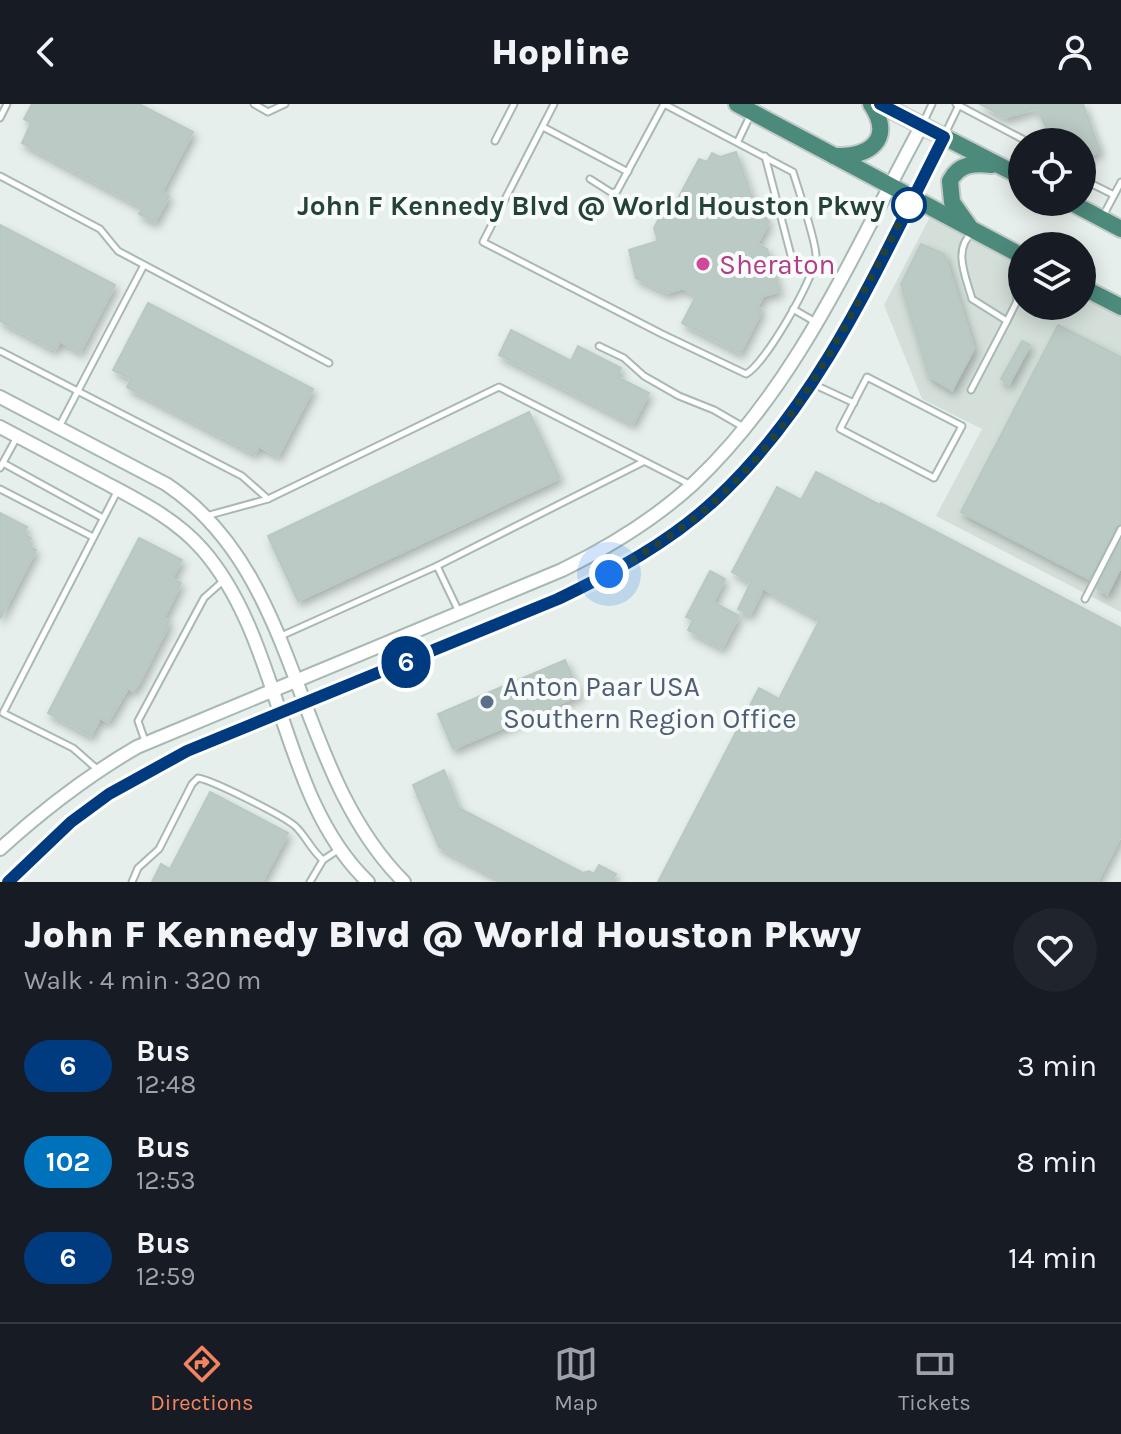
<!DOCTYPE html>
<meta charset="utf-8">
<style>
body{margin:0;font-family:Karla,sans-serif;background:#20242c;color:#f1f3f6;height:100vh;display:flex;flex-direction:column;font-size:30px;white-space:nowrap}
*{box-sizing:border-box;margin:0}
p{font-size:26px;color:#9ea1a6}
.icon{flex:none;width:44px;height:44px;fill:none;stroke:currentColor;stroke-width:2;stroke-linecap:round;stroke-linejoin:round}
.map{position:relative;height:778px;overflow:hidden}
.panel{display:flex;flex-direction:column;background:#171b24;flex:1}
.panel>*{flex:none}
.badge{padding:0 16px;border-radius:26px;font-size:28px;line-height:52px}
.tools{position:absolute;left:1008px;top:24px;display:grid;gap:16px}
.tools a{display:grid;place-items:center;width:88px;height:88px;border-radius:50%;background:#171b24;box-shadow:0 4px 20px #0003;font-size:40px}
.you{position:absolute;width:40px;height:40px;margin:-20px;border:6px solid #fff;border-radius:50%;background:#1a73e8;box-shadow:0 0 0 12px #1a73e833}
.map>.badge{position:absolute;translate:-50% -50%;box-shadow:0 0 0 4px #fff}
.round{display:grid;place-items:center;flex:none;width:84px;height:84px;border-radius:42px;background:#20242c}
.headline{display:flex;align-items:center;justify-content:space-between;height:136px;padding:0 24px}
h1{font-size:38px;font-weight:800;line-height:60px}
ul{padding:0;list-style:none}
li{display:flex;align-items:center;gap:24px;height:96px;padding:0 24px}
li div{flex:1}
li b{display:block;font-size:30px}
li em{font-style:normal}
li .badge{min-width:88px;font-weight:700;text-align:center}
header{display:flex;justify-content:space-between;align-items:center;height:104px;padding:0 24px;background:#171b24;font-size:36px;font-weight:800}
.tab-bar{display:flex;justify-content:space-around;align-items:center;height:112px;border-top:2px solid #363941;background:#171b24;font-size:22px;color:#9ea1a6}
.tab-bar a{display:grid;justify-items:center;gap:4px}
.tab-bar .selected{color:#f4845f}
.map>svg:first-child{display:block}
.built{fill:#d4dfda}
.building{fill:#bbcac4;stroke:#b8c9c2;stroke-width:2;filter:url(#shadow)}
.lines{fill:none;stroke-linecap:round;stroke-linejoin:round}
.service-casing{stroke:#a8b8b2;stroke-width:9}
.tertiary-casing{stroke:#a8b8b2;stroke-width:16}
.trunk-casing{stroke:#c2cac8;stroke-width:20}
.service{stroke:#fff;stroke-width:5}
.tertiary{stroke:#fff;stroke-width:12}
.trunk{stroke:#4c8a7c;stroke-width:16}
.line-casing{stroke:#fff;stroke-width:18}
.line{stroke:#003b80;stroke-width:12}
.walk{stroke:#24423a;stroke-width:8;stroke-dasharray:0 14.4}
.stop-dot{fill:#fff;stroke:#003b80;stroke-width:4}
.hotel-dot{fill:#d1479c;stroke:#f7fbf9;stroke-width:3}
.service-dot{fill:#5c6f8a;stroke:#f7fbf9;stroke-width:3}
.labels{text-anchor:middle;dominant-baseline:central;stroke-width:8;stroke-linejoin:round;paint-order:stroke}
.stop-label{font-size:28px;font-weight:bold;fill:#24423a;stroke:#f7fbf9;text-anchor:end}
.hotel-label{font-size:28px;fill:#b23c85;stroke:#f7fbf9;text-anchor:start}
.service-label{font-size:28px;fill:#4e5e75;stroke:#f7fbf9;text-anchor:start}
</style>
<header><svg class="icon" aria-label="back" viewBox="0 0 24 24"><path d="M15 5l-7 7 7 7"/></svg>Hopline<svg class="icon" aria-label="person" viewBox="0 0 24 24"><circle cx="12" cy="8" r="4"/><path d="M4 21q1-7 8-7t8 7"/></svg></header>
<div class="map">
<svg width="1121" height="778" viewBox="0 0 1121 778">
<defs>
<filter id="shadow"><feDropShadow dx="3" dy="5" stdDeviation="4" flood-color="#0004"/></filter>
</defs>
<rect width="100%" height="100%" fill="#e6efeb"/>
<polygon class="built" points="930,113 1022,161 1022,202 1082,202 1082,192 1121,213 1121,508 936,412 982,325 922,295 884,201"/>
<g class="building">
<polygon points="32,0 139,0 193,28 162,87 169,92 155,118 139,110 142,103 22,39 31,19 24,15"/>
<polygon points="980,0 1083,0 1100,47 1082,55 1082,38 1053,38 1037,4 1005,14"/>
<polygon points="736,48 753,96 769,118 757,140 767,145 780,187 763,192 757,203 762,206 740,249 682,219 696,192 683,184 667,189 636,174 629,146 658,137 654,124 667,99 674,102 699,55 707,58 712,49 720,53"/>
<polygon points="0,121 115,181 80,248 60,237 55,246 0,217"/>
<polygon points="921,140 944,150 974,245 952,286 929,272 901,180"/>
<polygon points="148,199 313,285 278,352 259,342 255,350 127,283 131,275 113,266"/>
<polygon points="1058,221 1121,253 1121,420 1116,422 1089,475 961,408"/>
<polygon points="511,226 571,257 578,242 621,264 617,273 649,289 633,320 499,251"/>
<polygon points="1022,237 1030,241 1009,280 1001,275"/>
<polygon points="529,308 560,374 298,497 268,432"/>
<polygon points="816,368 880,401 881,399 1121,524 1121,732 1097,778 658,778 759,584 779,595 820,515 763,484 750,511 738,505 751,478 732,468 777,383 801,396"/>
<polygon points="0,409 27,423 24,430 31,434 27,441 36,446 0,515"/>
<polygon points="139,434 182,456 172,474 181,479 164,514 169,517 166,526 139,579 133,587 128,584 108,618 100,614 91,632 48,609"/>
<polygon points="1121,437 1121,463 1107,490 1097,484"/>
<polygon points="710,467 725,475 713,498 739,512 722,544 688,526 693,516 686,513"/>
<polygon points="565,556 580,591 453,645 438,610"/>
<polygon points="444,666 459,704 583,769 589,767 594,770 599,761 616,770 612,778 505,778 439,743 413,681"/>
<polygon points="210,688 288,729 262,778 152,778 161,760 170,765"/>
</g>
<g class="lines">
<defs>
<g id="service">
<polyline points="254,0 268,8 285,0"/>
<path d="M 554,0 L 483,138 L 662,230 L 746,270 C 765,260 814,175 816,153 C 817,139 798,85 793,68 L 664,0"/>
<polyline points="956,0 1028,38"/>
<polyline points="0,14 7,0"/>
<polyline points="924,17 932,0"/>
<polyline points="543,23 628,68"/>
<polyline points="944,32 959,1"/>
<polyline points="495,37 514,0"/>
<polyline points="738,37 750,12"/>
<polyline points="765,52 793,159 811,169"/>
<polyline points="0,72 100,125 118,147 329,259"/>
<polyline points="590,75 612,89 617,87 664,0"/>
<polyline points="1082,75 1114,91"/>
<polyline points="1102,114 1121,78"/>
<polyline points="793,205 817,219"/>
<polyline points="1007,217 1017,197 1013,167 1020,152"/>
<polyline points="599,242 624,254 644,272 679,292 714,306 745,324"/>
<polyline points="0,247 242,372 268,395 206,412"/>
<polygon points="867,273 962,322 934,374 840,325"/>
<polyline points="813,280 854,299"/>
<path d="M 971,286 L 1007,217 L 972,195 C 966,173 952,145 973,128"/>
<polyline points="59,323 144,161"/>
<polyline points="3,359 103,414"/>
<polyline points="0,364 17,333"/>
<polyline points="0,385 93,433"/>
<polyline points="268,395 499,283 691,381"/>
<polyline points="437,462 459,508"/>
<polyline points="1085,495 1121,425"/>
<polyline points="281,532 437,462 643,358"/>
<polyline points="145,637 138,617 204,494 223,477"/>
<polyline points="97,665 73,644 3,609 118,386"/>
<path d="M 132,778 L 138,764 L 159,745 L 192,680 L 198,674 C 212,676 284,712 295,722 C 306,732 311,746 323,756 L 338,746"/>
<polyline points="310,778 323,756"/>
</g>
<g id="tertiary">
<path d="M 0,293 L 166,380 C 304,472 290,664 404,778"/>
<path d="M 0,323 C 34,341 68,359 102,377 C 137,396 175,414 202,445 C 283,537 279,693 368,778"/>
<path d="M 0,745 C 43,706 87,672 137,643 L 562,466 C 609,443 655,415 694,379 C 799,280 854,146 922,21"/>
<path d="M 8,778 L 71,718 L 109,690 L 187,647 L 558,495 C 614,468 670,438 716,395 C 822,296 879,159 944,33"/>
</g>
<g id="trunk">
<polyline points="737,0 1022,152"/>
<polyline points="880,0 1022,73"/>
<path d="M 834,52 C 869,53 895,36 871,0"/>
<polyline points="1070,98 1121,125"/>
<path d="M 969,122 L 952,98 L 950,77 C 959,59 975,59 992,61"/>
<polyline points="1082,183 1121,203"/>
</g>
</defs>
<use href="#service" class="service-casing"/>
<use href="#tertiary" class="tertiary-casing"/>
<use href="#trunk" class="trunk-casing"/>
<use href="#service" class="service"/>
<use href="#tertiary" class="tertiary"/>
<use href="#trunk" class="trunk"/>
</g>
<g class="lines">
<defs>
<path id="line" d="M 8,778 L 71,718 L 109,690 L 187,647 L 558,495 C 614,468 670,438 716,395 C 822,296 879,160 944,33 L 880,0"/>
</defs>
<use href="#line" class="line-casing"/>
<use href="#line" class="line"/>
<path class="walk" d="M 609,470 C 646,448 682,426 715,397 C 806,314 855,203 912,95 L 909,101"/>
</g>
<circle class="stop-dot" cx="909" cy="101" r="16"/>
<circle class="hotel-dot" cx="703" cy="160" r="8"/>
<circle class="service-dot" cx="487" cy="598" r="8"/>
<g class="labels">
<g class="stop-label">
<text x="885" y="101">John F Kennedy Blvd @ World Houston Pkwy</text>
</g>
<g class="hotel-label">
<text x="719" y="160">Sheraton</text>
</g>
<g class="service-label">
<text x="503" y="582">Anton Paar USA<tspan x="503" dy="32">Southern Region Office</tspan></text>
</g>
</g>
</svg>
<div class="tools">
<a><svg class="icon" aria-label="locate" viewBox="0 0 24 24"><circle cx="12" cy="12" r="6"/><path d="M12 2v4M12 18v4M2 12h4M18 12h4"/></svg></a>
<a><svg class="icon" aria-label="layers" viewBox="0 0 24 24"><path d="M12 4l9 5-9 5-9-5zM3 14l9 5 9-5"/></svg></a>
</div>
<div class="you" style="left:609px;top:470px"></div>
<b class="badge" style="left:406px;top:558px;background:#003b80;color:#fff">6</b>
</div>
<section class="panel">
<div class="headline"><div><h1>John F Kennedy Blvd @ World Houston Pkwy</h1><p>Walk · 4 min · 320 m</p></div><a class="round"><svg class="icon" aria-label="heart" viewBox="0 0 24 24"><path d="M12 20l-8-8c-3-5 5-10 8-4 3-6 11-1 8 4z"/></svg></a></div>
<ul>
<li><span class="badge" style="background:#003b80;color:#fff">6</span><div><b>Bus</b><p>12:48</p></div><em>3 min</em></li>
<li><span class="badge" style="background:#0072bc;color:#fff">102</span><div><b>Bus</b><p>12:53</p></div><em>8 min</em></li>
<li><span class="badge" style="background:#003b80;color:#fff">6</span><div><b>Bus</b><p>12:59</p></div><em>14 min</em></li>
</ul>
</section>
<nav class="tab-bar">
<a class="selected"><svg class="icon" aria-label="directions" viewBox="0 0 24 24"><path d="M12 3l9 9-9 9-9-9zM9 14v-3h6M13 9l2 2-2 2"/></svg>Directions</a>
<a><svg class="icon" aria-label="map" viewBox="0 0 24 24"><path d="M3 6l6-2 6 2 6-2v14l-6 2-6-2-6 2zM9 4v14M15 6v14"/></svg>Map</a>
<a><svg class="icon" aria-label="tickets" viewBox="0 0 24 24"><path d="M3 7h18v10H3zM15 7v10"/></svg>Tickets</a>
</nav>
